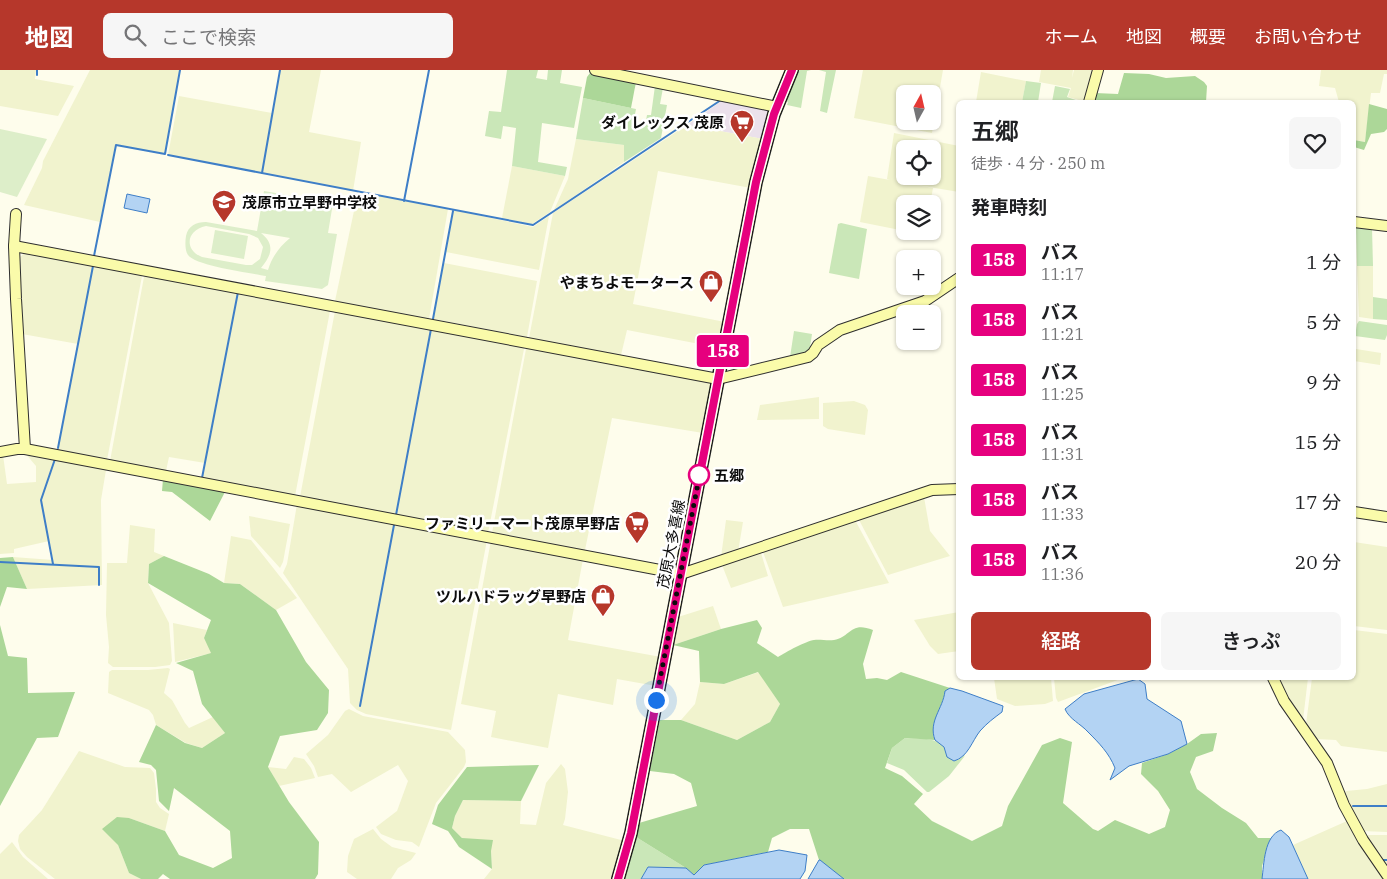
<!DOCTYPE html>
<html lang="ja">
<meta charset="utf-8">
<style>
body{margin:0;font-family:"IBM Plex Serif","Noto Sans JP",serif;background:#f6f6f6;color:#202124;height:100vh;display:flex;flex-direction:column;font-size:19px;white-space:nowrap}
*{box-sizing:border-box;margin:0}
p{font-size:16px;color:#757577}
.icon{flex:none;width:28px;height:28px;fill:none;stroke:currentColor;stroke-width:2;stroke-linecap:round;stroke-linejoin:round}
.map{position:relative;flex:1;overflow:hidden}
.details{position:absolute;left:956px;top:30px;width:400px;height:580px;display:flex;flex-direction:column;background:#fff;border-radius:8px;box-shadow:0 1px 4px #0004}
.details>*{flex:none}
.badge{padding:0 10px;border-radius:4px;font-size:18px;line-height:32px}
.needle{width:32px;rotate:8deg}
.tools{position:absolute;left:896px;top:15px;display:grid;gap:10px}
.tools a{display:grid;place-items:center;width:45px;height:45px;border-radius:8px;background:#fff;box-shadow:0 1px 4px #0004;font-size:25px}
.you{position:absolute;width:25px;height:25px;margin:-12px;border:4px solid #fff;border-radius:50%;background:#1a73e8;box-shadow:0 0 0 8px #1a73e833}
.map>.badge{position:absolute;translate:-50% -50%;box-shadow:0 0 0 2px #fff}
h2{padding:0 15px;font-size:19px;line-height:45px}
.round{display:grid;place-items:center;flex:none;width:52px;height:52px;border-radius:8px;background:#f6f6f6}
.overview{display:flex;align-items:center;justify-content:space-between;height:85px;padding:0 15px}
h1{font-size:24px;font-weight:600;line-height:38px}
.cta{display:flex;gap:10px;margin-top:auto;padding:10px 15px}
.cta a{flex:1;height:58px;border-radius:8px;background:#b6372b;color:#fff;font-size:20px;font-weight:600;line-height:58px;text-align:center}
.cta a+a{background:#f6f6f6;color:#202124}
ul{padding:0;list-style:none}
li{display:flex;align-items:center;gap:15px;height:60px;padding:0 15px}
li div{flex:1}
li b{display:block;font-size:19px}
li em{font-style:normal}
li .badge{min-width:55px;font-weight:700;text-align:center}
header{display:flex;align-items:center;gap:30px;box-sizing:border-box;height:70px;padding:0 25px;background:#b6372b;color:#fff}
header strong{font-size:24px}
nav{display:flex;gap:28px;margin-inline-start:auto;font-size:18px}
.search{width:350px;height:45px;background:#f6f6f6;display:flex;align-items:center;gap:12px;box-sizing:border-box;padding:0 18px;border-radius:8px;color:#757577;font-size:19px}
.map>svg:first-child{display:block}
.industrial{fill:#ebe1eb}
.farmland{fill:#f1f3ce;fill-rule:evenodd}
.green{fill:#cae7b8}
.forest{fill:#acd798}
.pitch{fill:#ddeec9;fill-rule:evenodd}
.water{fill:#b3d3f3;stroke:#3e7ec7}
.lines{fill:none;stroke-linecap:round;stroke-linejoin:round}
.stream{stroke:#3e7ec7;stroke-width:2}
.secondary-casing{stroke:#2e2e2e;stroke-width:12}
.primary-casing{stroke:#1d1d1d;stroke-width:14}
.secondary{stroke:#fafbaa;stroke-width:10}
.primary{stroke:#f2e368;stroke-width:11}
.line-casing{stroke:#fff;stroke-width:11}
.line{stroke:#e6007e;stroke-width:8}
.walk{stroke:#0c0c0c;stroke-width:5;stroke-dasharray:0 9}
.stop-dot{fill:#fff;stroke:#e6007e;stroke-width:2.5}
.labels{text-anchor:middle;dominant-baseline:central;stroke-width:5;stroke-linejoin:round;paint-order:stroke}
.poi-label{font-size:15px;font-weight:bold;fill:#0c0c0c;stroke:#fff;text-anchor:end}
.stop-label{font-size:15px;font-weight:bold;fill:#0c0c0c;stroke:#fff;text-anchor:start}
.street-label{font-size:15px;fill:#0c0c0c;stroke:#fff}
</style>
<header>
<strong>地図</strong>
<div class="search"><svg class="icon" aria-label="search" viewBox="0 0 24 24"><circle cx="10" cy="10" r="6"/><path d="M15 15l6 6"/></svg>ここで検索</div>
<nav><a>ホーム</a><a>地図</a><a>概要</a><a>お問い合わせ</a></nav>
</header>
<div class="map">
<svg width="1387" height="809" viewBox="0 0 1387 809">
<rect width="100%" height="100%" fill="#fefdec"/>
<polygon class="industrial" points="723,30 766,39 771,45 763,69 687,55"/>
<g class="farmland">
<polygon points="0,0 36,0 35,9 74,16 58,46 0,36"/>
<polygon points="90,0 180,0 165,84 116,75 100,152 24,135 42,98 43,91"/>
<polygon points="280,0 321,0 309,62 361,72 353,121 168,85 179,26 272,43"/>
<path d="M 863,0 L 943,0 L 932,63 L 854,48 ZM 905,24 L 932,24 L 932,51 L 905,51 Z"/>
<polygon points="1041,0 1073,0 1072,8 1074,0 1095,0 1086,32 1068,27 1071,18 1039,12"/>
<polygon points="1321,0 1387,0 1387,4 1384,4 1380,23 1371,23 1365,72 1354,70 1354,32 1339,32 1335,18 1319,16"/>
<polygon points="981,2 1026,11 1022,32 976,32"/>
<polygon points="687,55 763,69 751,118 658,101 633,234 725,252 720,278 627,260 621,285 529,268 553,143"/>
<path d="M 894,63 L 959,76 L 959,122 L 911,114 L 933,118 L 930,134 L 905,134 L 905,161 L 860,152 L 868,106 L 890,110 L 887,109 ZM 905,79 L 932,79 L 932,106 L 905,106 Z"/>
<polygon points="576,69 624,75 624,92 554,140 568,109"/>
<polygon points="512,96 565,106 550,142 532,154 502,148"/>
<polygon points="358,122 448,139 429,249 335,231"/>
<polygon points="453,140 533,157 549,146 539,200 446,182"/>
<polygon points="26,182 141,204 142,206 107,390 57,380 78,274 22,264 20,187"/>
<polygon points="444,193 537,211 527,267 433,249"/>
<polygon points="1357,196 1373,196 1373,249 1359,247"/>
<polygon points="146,205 330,241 295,426 202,408 205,393 169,387 166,401 110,391 144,207"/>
<polygon points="335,241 522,276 524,279 488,463 300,427"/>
<polygon points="528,277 708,310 713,317 703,363 612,348 585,480 492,463 526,279"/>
<polygon points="1356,279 1381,283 1380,295 1354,291"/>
<polygon points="819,327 819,349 757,350 760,335"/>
<polygon points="854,331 865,335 868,340 865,365 828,359 823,356 823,333"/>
<polygon points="25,383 104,397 106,400 101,430 102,515 27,519 13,487 53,490 49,471 14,479 14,483 0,484 0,386 3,385 7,414 36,412 36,396"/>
<polygon points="924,427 930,461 950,486 888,505 858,448"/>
<polygon points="297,434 487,470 451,660 366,644 357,640 350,633 348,599 283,503 287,494"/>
<polygon points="249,446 290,454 283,492 280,498 251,466"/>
<polygon points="726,450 743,452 738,482 721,487"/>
<polygon points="855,450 889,513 783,537 763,482 764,479"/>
<polygon points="130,455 155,459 154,482 164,486 149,494 148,513 169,553 172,591 170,595 155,597 113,597 108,593 109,577 106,545 107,493 127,493"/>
<polygon points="231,466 251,470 297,528 276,540 240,514 224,513"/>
<polygon points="491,470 583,489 568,570 661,587 656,616 617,609 613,635 558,624 548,678 491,667 496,641 461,634"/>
<polygon points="1354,472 1387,477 1387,560 1354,556"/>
<polygon points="758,482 761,483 768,506 731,518 722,495"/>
<polygon points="713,536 721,559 673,575 678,547"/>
<polygon points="959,542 959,581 938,584 930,576 914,550"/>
<polygon points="173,553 207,560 204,568 212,583 175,592"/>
<polygon points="1354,560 1387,564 1387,682 1341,676 1336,670 1315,669 1309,662 1306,654 1312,608 1354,608"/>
<polygon points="168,598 170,599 164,623 172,630 185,653 189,658 213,647 225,663 202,678 186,673 156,655 153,645 149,640 108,623 109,602 112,600 148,600"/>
<polygon points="759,602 780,634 770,652 737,670 681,650 695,634 700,612 724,614"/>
<polygon points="994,608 1051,608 1053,631 1045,634 1015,636 997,629"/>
<polygon points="1054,608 1123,608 1058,632 1056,628"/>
<polygon points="1276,608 1308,608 1303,650 1299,650"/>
<polygon points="349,639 363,646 448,662 465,680 466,692 464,697 436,733 419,777 412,772 396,770 381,764 376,757 397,741 408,711 398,695 351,722 332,704 318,707 314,696 306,684 328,665 345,641"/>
<polygon points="79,681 125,697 150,698 154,703 156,719 156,732 160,738 169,744 165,761 129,748 118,775 129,803 141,809 55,809 27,787 20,779 18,771 19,765 42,740"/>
<polygon points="294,687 304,689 311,698 315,708 279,716 268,697 286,699"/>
<polygon points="561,694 565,699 568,722 565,749 563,755 625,771 614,809 484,809 492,799 491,781 462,768 452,758 455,746 463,730 521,731 520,754 536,755 546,713"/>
<polygon points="1387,714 1387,762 1361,761 1344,723 1346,721 1367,719"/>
<polygon points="1347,751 1358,773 1384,809 1308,809 1293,775"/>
<polygon points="373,759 381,769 392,777 416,783 411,790 398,798 391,809 357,809 347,802 348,786 354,769"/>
<polygon points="1363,765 1387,765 1387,801"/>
<polygon points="12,772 23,787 48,809 0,809 0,784"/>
</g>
<g class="green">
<polygon points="507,0 538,0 536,8 547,10 548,0 562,0 560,13 582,17 574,58 542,53 538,92 567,97 565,106 512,96 516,58 503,56 501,69 485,66 489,41 501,42"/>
<polygon points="797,0 811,0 807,1 801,38 787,35 788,32 786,31"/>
<polygon points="836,0 827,43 820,41 826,2 819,0"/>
<polygon points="1026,11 1041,13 1038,32 1022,32"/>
<polygon points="655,16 663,18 660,34 667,35 661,68 624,92 624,75 576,69 583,28 636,39 633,54 645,56 647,45 651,45"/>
<polygon points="1055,16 1070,19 1067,27 1082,32 1052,32"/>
<polygon points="841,153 867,159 859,209 829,203 838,154"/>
<polygon points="1356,156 1372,158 1373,196 1357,196"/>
<polygon points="1373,227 1387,229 1387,250 1373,249"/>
<polygon points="1359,251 1387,255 1387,265 1385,270 1355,266 1357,254"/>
<path d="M 794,261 L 812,264 C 809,284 811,282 790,287 Z"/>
<path d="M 905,668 C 918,669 945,666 946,684 L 958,690 L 965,685 L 964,687 L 949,706 L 929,722 L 927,722 L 904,700 L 887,693 L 892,678 Z"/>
<polygon points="636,767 686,798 648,797 641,809 625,809"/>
</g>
<g class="forest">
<polygon points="590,3 636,12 631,38 583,28 587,7"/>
<polygon points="1124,3 1149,4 1166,8 1195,6 1204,12 1207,16 1206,32 1092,32 1095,23 1118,24"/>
<polygon points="1369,34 1387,39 1387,59 1384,62 1371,64 1364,80 1354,77 1354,70 1365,72"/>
<polygon points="163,409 226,420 210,451 172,422 162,421"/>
<polygon points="164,486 209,504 224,513 240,514 276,540 306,592 329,620 328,643 317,660 280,666 268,697 289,732 319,772 318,804 315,809 170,809 163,804 158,809 141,809 129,803 118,775 102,759 117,747 129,748 165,761 179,785 213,798 232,788 230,761 174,718 169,741 159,731 156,700 151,695 139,692 156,655 185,673 202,678 225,663 202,634 193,601 176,593 211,583 204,568 211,550 148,513 149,494"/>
<polygon points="13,487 27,519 7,517 0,537 0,488"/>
<path d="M 757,550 L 762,558 L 757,573 L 778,587 C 786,582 806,571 814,570 C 820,569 827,571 834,570 C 851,567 850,551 873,560 L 863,594 L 866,609 L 877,608 L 887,610 L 901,602 L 950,618 L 945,621 C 945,625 944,630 943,634 C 938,648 929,654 935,670 L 905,668 L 892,678 L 885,698 L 902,706 L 923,724 L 914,734 L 932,751 L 972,771 L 1002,756 L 1008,736 L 1042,675 L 1060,668 L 1072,672 L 1063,733 L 1093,759 L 1098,761 L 1115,750 L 1149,764 L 1165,757 L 1170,740 L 1158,721 L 1141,704 L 1142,693 L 1168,684 L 1187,674 L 1201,664 L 1217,663 L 1213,681 L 1196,687 L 1190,702 L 1197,719 L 1222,738 L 1246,753 L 1258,768 L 1271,768 L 1262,796 L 1262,809 L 844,809 L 819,790 L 809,759 L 790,759 L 772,768 L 768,782 L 704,795 L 694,805 L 686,798 L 636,767 L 639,753 L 697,736 L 691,713 L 674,704 L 650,701 L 660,650 L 681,650 L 737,670 L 770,652 L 780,634 L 758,602 L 724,614 L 700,612 L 699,581 L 673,575 L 721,559 Z"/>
<polygon points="0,555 8,586 27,588 28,623 75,622 58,667 37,668 0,736"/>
<polygon points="539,695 521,731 463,730 455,746 452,758 462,768 493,770 491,781 492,799 459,777 448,761 432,754 438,735 467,697"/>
</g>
<g class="pitch">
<polygon points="0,59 47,69 17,127 0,122"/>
<path d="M 264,121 L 333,133 L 328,163 L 337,164 L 328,215 L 322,219 L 265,211 L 266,206 C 251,203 196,196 188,185 C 185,181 185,172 186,166 C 188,156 196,152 206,152 L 257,161 ZM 206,156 L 249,164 L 258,168 L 263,177 L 260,189 L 252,195 L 246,195 L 202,187 C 184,180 186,160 206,156 ZM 261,163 L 290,168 C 279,177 272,187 268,200 L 261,198 C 272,185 275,174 261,163 Z"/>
<polygon points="215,160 248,166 244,189 211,183"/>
</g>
<g class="water">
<polygon points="127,124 150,129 147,143 124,138"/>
<path d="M 1138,609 L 1145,614 L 1147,629 L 1181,651 L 1187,674 L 1168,684 L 1129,696 L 1110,710 L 1115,698 C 1109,683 1099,673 1088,662 C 1081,654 1069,649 1065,639 L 1084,624 Z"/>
<path d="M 950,618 L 962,621 L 1003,636 L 1002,642 C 994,648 987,653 980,661 C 972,671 968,687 954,691 L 947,687 L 944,677 L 935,670 C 928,651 943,639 945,621 Z"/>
<path d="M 1281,760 L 1289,767 L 1308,809 L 1262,809 C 1264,794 1264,766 1281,760 Z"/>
<polygon points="779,780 807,785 805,801 800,809 641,809 648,797 686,798 694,805 704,795"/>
<polygon points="819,790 820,790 844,809 808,809"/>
</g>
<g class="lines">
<g class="stream">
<polyline points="37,5 37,0"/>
<polyline points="168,85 533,155 721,30"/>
<polyline points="262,103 280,0"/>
<polyline points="404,131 429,0"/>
<polyline points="94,186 116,75 165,84 180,0"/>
<polyline points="433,249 453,141"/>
<polyline points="58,378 93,196"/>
<polyline points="202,408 238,222"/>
<polyline points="396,445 431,259"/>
<polyline points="0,492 99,497 99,515"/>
<polyline points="53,494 41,430 55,389"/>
<polyline points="360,636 394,455"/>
<polyline points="1353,736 1387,736"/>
<polyline points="1383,790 1387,790"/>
</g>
<defs>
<g id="secondary">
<polyline points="595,0 777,37"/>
<polyline points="1089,32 1098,0"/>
<polyline points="16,144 14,176 16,229 25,379"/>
<polyline points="1354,152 1387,156"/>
<polyline points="14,176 718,309 808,287 813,283 818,275 840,260 925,231 959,208"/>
<polyline points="0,382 17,379 25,379 681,504 932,420 959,419"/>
<polyline points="1354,442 1387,447"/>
<polyline points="1273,608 1284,631 1327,693 1344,735 1363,770 1387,805"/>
</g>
<polyline id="primary" points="618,809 631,763 756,112 774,44 792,0"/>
</defs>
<use href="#secondary" class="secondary-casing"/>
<use href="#primary" class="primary-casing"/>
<use href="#secondary" class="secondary"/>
<use href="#primary" class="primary"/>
</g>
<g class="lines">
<defs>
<polyline id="line" points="618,809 631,763 756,112 774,44 792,0"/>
</defs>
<use href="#line" class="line-casing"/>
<use href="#line" class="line"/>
<polyline class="walk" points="656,630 700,403 699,405"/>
</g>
<defs>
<symbol id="supermarket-pin" viewBox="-11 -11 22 30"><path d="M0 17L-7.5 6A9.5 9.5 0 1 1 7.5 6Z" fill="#b6372b" stroke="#fff"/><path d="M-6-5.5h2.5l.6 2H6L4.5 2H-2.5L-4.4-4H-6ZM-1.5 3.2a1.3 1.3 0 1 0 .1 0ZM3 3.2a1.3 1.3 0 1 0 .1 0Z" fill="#fff"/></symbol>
<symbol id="school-pin" viewBox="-11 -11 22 30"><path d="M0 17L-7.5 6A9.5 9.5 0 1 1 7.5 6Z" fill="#b6372b" stroke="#fff"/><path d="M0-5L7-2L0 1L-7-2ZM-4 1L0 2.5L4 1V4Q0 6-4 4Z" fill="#fff"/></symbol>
<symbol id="shop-pin" viewBox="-11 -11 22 30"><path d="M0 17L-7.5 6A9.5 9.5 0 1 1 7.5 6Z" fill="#b6372b" stroke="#fff"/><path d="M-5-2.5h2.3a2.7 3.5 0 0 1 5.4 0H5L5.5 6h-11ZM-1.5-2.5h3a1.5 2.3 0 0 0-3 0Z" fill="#fff"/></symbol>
</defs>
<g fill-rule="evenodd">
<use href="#supermarket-pin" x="728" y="38" width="28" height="38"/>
<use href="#school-pin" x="210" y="118" width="28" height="38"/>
<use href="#shop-pin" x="697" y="198" width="28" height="38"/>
<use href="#supermarket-pin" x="623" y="439" width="28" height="38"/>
<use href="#shop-pin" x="589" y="512" width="28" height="38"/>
</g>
<circle class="stop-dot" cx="699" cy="405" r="10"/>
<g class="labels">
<g class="poi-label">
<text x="724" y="52">ダイレックス 茂原</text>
<text x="242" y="132" text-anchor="start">茂原市立早野中学校</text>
<text x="694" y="212">やまちよモータース</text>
<text x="620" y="453">ファミリーマート茂原早野店</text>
<text x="586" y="526">ツルハドラッグ早野店</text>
</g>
<g class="stop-label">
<text x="714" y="405">五郷</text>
</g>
<g class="street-label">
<text transform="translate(671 474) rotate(-79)">茂原大多喜線</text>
</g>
</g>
</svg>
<div class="tools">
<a><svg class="needle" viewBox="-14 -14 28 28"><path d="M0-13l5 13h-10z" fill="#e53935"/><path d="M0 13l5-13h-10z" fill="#757577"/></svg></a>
<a><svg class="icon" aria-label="locate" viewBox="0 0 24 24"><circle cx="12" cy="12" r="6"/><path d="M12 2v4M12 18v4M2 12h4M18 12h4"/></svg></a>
<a><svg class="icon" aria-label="layers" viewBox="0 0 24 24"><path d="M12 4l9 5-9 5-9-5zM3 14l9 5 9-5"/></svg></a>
<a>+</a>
<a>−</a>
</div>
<div class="you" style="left:656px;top:630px"></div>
<b class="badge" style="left:723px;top:281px;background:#e6007e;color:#fff">158</b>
<section class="details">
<div class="overview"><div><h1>五郷</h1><p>徒歩 · 4 分 · 250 m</p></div><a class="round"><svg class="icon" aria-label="heart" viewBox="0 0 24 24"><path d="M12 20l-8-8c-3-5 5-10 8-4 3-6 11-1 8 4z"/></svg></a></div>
<h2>発車時刻</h2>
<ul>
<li><span class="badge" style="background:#e6007e;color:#fff">158</span><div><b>バス</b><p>11:17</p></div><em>1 分</em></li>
<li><span class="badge" style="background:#e6007e;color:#fff">158</span><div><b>バス</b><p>11:21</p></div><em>5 分</em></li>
<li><span class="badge" style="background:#e6007e;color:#fff">158</span><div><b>バス</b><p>11:25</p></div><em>9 分</em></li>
<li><span class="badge" style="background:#e6007e;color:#fff">158</span><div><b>バス</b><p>11:31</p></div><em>15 分</em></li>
<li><span class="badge" style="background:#e6007e;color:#fff">158</span><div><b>バス</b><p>11:33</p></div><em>17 分</em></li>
<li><span class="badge" style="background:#e6007e;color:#fff">158</span><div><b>バス</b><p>11:36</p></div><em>20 分</em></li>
</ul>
<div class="cta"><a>経路</a><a>きっぷ</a></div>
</section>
</div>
